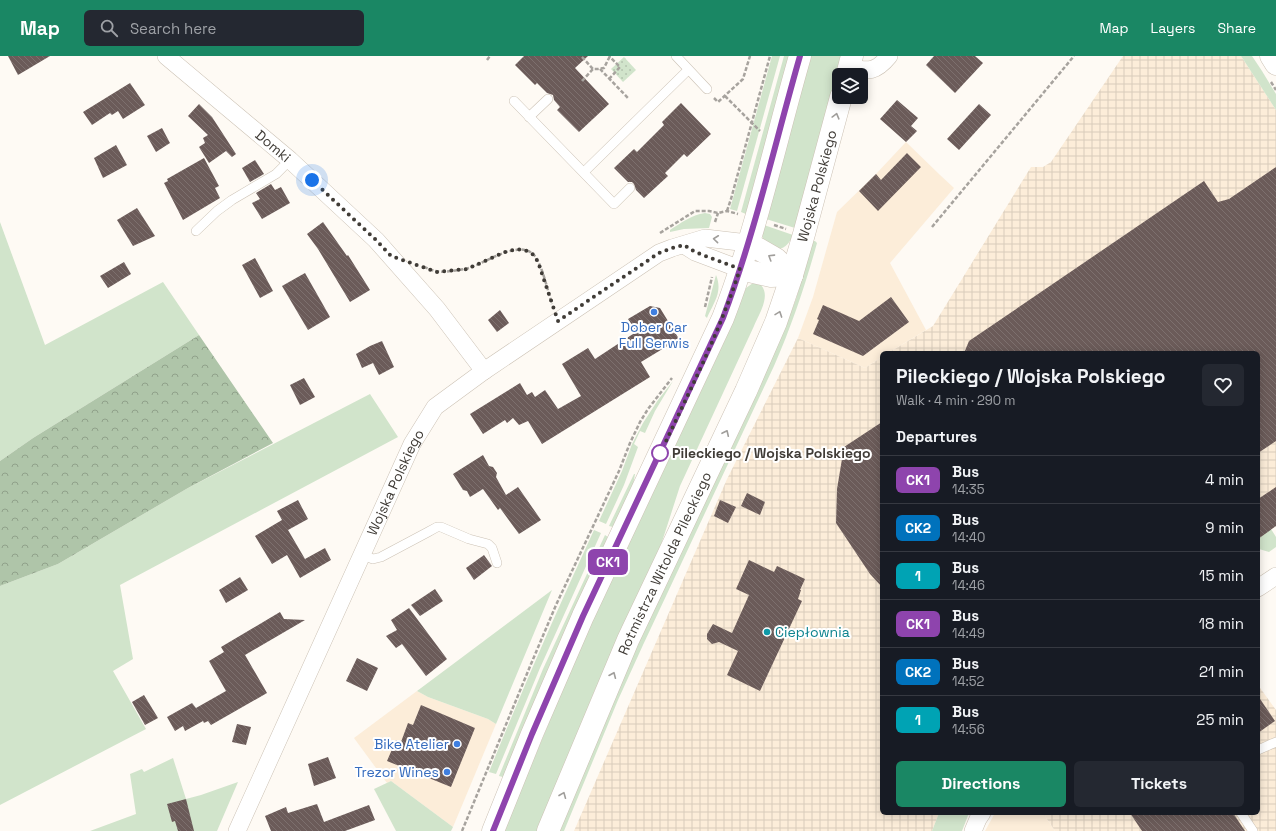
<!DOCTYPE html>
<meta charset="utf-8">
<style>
body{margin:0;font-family:"Space Grotesk",sans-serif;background:#242831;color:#f1f3f6;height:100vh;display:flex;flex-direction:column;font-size:15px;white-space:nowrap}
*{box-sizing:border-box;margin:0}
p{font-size:13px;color:#9ea1a6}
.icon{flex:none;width:22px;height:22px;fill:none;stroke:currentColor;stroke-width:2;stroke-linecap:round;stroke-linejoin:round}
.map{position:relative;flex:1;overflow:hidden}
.sheet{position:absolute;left:880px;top:295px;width:380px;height:464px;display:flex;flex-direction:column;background:#171b24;border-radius:6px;box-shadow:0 2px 10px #0003}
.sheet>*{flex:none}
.badge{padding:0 8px;border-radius:6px;font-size:14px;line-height:26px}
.controls{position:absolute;left:832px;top:12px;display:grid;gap:8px}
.controls a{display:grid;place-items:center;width:36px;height:36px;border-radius:6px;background:#171b24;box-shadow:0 2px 10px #0003;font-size:20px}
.you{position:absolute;width:20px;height:20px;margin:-10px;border:3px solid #fff;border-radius:50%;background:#1a73e8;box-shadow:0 0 0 6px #1a73e833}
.map>.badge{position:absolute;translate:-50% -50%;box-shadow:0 0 0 2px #fff}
h2{padding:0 16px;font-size:15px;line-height:36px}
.round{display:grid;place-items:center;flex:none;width:42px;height:42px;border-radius:6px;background:#242831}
.summary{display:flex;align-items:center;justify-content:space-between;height:68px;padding:0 16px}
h1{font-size:19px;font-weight:700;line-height:30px}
.cta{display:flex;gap:8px;margin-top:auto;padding:8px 16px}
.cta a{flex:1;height:46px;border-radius:6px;background:#1a8764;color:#fff;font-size:16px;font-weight:700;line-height:46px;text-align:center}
.cta a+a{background:#242831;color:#f1f3f6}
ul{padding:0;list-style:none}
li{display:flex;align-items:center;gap:12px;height:48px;padding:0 16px;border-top:1px solid #363941}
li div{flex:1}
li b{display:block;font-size:15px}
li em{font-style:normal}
li .badge{min-width:44px;font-weight:700;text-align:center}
header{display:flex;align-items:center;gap:24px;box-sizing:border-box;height:56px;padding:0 20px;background:#1a8764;color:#fff}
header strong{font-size:19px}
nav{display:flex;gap:22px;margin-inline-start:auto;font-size:14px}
.search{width:280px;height:36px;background:#242831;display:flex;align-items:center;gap:10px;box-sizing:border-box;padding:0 14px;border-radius:6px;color:#9ea1a6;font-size:15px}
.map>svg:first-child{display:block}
.built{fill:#fcedd9}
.industrial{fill:url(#industrial-grid)}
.green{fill:#d1e4cb}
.forest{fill:url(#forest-crowns)}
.park{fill:url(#park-dots)}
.building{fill:url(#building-back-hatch)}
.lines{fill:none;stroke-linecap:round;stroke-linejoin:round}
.service-casing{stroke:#ccc2b5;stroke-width:10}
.minor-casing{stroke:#ccc2b5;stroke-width:18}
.tertiary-casing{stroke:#ccc2b5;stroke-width:23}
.secondary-casing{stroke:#ccc2b5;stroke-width:23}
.path{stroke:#a7a39e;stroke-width:2.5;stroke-dasharray:4 2;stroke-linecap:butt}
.service{stroke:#fff;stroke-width:9}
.minor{stroke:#fff;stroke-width:17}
.tertiary{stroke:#fff;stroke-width:22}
.secondary{stroke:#fff;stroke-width:22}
.oneway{stroke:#a09e9b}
.line-casing{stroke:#fff;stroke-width:9}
.line{stroke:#8e44ad;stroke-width:6}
.walk{stroke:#403c37;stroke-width:4;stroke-dasharray:0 7.2}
.shop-dot{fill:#3f7fe0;stroke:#fff;stroke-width:1.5}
.stop-dot{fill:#fff;stroke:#8e44ad;stroke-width:2}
.culture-dot{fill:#0f9aa8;stroke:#fff;stroke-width:1.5}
.labels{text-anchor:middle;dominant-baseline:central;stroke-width:4;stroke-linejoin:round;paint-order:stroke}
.street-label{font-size:14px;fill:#403c37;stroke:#fff}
.shop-label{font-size:14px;fill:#366cbe;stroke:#fff;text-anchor:end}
.stop-label{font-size:14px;font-weight:bold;fill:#403c37;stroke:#fff;text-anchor:start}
.culture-label{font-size:14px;fill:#0d838f;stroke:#fff;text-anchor:start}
</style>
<header>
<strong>Map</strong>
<div class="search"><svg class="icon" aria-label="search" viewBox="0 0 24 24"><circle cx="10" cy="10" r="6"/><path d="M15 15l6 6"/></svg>Search here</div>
<nav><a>Map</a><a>Layers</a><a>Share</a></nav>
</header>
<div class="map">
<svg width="1276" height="775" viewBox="0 0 1276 775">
<defs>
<pattern id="industrial-grid" width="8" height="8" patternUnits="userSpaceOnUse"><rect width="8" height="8" fill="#fcedd9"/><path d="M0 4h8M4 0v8" fill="none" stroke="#d9ccbb"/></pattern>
<pattern id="forest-crowns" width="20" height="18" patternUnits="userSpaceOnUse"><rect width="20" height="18" fill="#afc5a9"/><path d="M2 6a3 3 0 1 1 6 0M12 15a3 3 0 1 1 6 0" fill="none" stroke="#90a18a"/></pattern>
<pattern id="park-dots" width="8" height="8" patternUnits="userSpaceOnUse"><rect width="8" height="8" fill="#d1e4cb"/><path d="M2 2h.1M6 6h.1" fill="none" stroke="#b4c4af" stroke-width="1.8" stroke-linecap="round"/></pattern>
<pattern id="building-back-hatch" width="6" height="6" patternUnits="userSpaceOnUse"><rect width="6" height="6" fill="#6b5b59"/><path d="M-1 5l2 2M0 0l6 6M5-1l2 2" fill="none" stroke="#7d706e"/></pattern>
</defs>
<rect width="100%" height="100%" fill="#fefaf4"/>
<g class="built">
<polygon points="906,86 940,119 954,132 890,207 926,274 888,297 882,297 882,301 865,312 798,282 813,241 837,156 876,118"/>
<polygon points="417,635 428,641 488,663 496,668 453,771 391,725 387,727 354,682"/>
<polygon points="995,757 1043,757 1055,775 985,775"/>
</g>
<g class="industrial">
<polygon points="1123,0 1241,0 1276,54 1276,470 1258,483 1258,297 888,297 933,270 1031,111 1043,111 1051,106"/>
<polygon points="798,282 865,312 882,301 882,757 939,757 932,775 574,775 727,423"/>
<polygon points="1258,629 1276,654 1276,775 1055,775 1043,757 1258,757"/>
</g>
<g class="green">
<polygon points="772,0 780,0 737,155 730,153"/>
<polygon points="784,0 789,0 746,158 741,156"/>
<polygon points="811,0 842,0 795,172 766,163"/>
<polygon points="1241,0 1252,0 1262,15 1276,38 1276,54"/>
<path d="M 705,157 L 710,158 L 712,161 L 709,172 L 684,173 L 670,176 L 670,174 C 681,167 691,159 705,157 Z"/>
<polygon points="0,166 45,289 163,226 199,279 33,382 0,405"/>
<path d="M 764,169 L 793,179 C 790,186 786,192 778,193 L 763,183 L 762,179 Z"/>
<path d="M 813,185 L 815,185 L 817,187 C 805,230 792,269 774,310 L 643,589 L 618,644 L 564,775 L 559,775 L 638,587 L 785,272 L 796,243 Z"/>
<path d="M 716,219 C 723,236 714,246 707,262 L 705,260 Z"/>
<path d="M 753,227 L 761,229 C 771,240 759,258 754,270 L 680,430 L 659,495 L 595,634 L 537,775 L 504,775 L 567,623 L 592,566 L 724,286 L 746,232 Z"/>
<polygon points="673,325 655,355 645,377 640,375 634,388 638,391 624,429 606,468 599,465 622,415 632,388 643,367 658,344"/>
<polygon points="370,338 398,381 120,529 133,603 113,615 146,673 0,749 0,530 58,508 188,432"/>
<polygon points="634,418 635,418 633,430 613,471 609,470"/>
<polygon points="1271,473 1276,481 1276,491 1269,496 1259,493 1258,483"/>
<path d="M 594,474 L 601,477 L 540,612 L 496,718 L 489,716 C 522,634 557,554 594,474 Z"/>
<polygon points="605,479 608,481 503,721 499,720 543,613"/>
<polygon points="552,534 496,668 488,663 428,641 417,635"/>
<polygon points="173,702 186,743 201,739 238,726 217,775 90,775 136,758 130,718 142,713 144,716"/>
<polygon points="391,725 453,771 451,775 396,775 374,733"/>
<polygon points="939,757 969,757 962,775 932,775"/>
</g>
<polygon class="forest" points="199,279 273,387 188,432 58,508 0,530 0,405 33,382"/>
<polygon class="park" points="624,1 636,14 623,26 611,13"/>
<g class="building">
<polygon points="8,0 50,0 18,19"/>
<polygon points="524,0 588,0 575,12 609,48 579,76 557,54 560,51 554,44 553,39 547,37 537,27 535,29 515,9"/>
<polygon points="934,0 975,0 983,7 955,37 926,9"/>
<polygon points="130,27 145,49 123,63 118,55 112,59 110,57 92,69 83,56"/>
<polygon points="897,44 918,62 911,70 917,75 906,86 880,63"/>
<polygon points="681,47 711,78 687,101 684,98 665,117 668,120 644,142 636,134 634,128 632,126 628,126 614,112 634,93 637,96 664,69 662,66"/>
<polygon points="199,48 212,61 236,98 232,101 226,95 209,107 199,91 205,87 203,82 208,79 188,60"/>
<polygon points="979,48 991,59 959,94 947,83"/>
<polygon points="162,72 170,87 156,96 147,80"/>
<polygon points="116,89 127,109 103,122 94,102"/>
<polygon points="907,97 921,111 878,155 859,135 876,118 881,124"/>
<polygon points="204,102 219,130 215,132 220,142 183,164 164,127 168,125 167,123"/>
<polygon points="255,104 264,118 250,126 242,112"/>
<polygon points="1276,111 1276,385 1258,397 1258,297 964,297 969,285 1204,125 1218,146 1229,143"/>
<polygon points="271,128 275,134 281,131 290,147 262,163 252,147 260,143 256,137"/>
<polygon points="137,152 155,180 133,190 117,164"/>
<polygon points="323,166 347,200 348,199 370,234 350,246 318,193 307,178"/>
<polygon points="255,202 273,235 260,242 242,209"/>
<polygon points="124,206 131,218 108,232 100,220"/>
<polygon points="305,217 330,261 308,274 282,230"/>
<polygon points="891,241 909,266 863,300 813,278 819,264 817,263 823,249 859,265"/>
<polygon points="650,250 660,252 679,283 641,306 650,321 542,388 528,365 519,369 513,362 507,367 505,364 483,378 470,358 520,327 527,339 532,336 535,341 545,334 558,353 581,340 562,308 588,292 595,303 636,276 628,263"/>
<polygon points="500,254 509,267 497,276 488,264"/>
<polygon points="382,285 394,311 379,319 373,307 362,312 356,298 370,290"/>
<polygon points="304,322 315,341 300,349 290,329"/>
<polygon points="882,366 882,531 870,518 836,467 837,433 844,391"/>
<polygon points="483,399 489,410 493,411 497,417 496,421 506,439 518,431 541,464 519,478 500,452 498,454 483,433 470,441 467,435 463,434 453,418"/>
<polygon points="1276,431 1276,470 1258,483 1258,443"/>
<polygon points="747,437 765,446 760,459 741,450"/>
<polygon points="298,444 308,463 288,474 305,503 325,492 331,504 300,522 287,499 272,508 255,480 282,464 277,455"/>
<polygon points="720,444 736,451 728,467 714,460"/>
<polygon points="484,499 492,510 474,524 466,512"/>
<polygon points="749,504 774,516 777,510 805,523 800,534 801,534 798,543 802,545 760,635 727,619 738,595 719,586 712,588 707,583 707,578 713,568 732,577 749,539 736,533"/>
<polygon points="240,521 248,534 226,547 219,534"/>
<polygon points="435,533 443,545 420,560 411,549"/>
<polygon points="409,552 447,603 426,620 402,588 396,592 386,580 397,574 391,564"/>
<polygon points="280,556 284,563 305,564 245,599 267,637 211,669 208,665 204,667 203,665 185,675 183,670 175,675 167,661 192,647 196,652 226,635 209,605 224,596 221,591"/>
<polygon points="357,602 378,612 367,635 346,625"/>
<polygon points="144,639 158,662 145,669 132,646"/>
<polygon points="1258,640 1275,665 1258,677"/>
<polygon points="421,649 475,672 451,731 387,705 396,684 401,686 408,667 413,669"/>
<polygon points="237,668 251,671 246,689 232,686"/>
<polygon points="328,701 336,722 314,730 308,708"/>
<polygon points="186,743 194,775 178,775 175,765 172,766 167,748"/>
<polygon points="317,748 324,766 369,749 375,764 345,775 271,775 265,760 286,751 288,757"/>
<polygon points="1130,757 1233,757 1245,775 1142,775"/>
</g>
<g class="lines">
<defs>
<g id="service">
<polyline points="676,0 707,33"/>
<polyline points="514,45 614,148 630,132"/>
<polyline points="529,61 548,43"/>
<polyline points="584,116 688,14"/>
<polyline points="196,175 217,155 232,144 276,118 290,104"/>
<polyline points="362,499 373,503 381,501 428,476 437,471 441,471 469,483 488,488 492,492 497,507"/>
<polyline points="1258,694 1276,686"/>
<polyline points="1241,757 1253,775"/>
</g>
<g id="minor">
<path id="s1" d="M 166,0 L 290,104 L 376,184 L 437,253 L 484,315"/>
<path d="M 849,11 C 869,16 876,16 889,0"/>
<polyline points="684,189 695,196 740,213"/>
<polyline points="1258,532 1276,520"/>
<path id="s2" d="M 237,775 L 412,388 L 435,351 L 484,315 L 659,197 L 672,192 L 705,182 L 748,187"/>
<polyline points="973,775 978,763 982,757"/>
</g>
<g id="tertiary">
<polyline points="1271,0 1276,8"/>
<polyline points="748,187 776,203 792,219"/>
<polyline points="740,213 771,220 792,219"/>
</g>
<g id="secondary">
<polyline points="847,19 852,0"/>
<path d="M 493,775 L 532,678 L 583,560 L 723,262 C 756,177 775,87 800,0"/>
<path id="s3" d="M 548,775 L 628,584 L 746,335 L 776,266 L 792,219 L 804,178 L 841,41"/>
</g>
</defs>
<use href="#service" class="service-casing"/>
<use href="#minor" class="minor-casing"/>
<use href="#tertiary" class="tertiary-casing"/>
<use href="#secondary" class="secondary-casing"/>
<g class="path">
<polyline points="582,1 593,13"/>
<polyline points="487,4 490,0"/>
<polyline points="600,13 628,42"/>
<polyline points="609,23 620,11 609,0"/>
<polyline points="582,25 593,13 598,13 604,12 610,0"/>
<polyline points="1271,26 1276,34"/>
<polyline points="725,40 760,75"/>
<polyline points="714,42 718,46 743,23 750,0"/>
<polyline points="727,155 731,143 770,0"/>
<polyline points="715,166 718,157"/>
<polyline points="774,169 786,173"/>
<polyline points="932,171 1074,0"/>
<polyline points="660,177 695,155 709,155 718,157 727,155 738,158"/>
<path d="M 424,211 C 427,212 431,214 435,215 C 442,217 462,214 469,212 C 485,207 519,183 534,199 C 542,208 548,236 552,248"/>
<polyline points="705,251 712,221"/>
<polyline points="462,775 531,608 556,549 619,415 630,387 640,366 648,353 672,322"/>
</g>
<use href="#service" class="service"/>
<use href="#minor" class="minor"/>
<use href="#tertiary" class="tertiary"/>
<use href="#secondary" class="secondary"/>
</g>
<defs><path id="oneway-chevron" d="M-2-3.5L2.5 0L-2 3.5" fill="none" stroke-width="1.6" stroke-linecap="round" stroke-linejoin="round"/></defs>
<g class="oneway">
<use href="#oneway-chevron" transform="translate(836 60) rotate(-75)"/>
<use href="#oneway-chevron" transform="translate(716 183) rotate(-174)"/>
<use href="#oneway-chevron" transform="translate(771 201) rotate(-148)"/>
<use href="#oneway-chevron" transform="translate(779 258) rotate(-70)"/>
<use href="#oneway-chevron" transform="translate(726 377) rotate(-65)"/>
<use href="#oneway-chevron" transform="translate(613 619) rotate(-67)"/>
<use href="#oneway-chevron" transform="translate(563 739) rotate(-68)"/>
</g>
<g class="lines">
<defs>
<path id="line" d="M 493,775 L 532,678 L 583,560 L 723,262 C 755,177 775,87 800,0"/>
</defs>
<use href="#line" class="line-casing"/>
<use href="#line" class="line"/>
<path class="walk" d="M 312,124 L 376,184 L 391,200 L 437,216 L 467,213 L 505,196 L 517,193 L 527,195 L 534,199 L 538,206 L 558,265 L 659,197 L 672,192 L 684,189 L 695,196 L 740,213 C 719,278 688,338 659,400 L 660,397"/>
</g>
<g class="shop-dot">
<circle cx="654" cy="256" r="4"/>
<circle cx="457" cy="688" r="4"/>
<circle cx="447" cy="716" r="4"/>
</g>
<circle class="stop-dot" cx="660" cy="397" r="8"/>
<circle class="culture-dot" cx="767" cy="576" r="4"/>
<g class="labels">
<g class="street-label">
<text stroke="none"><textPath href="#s1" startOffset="140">Domki</textPath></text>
<text stroke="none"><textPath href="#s3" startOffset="700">Wojska Polskiego</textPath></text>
<text stroke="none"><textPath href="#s2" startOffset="383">Wojska Polskiego</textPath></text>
<text stroke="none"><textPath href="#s3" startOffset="292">Rotmistrza Witolda Pileckiego</textPath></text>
</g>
<g class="shop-label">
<text x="654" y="271" text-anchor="middle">Dober Car<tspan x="654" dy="16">Full Serwis</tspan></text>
<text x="449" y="688">Bike Atelier</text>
<text x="439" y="716">Trezor Wines</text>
</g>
<g class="stop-label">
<text x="672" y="397">Pileckiego / Wojska Polskiego</text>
</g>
<g class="culture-label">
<text x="775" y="576">Ciepłownia</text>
</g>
</g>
</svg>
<div class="controls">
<a><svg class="icon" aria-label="layers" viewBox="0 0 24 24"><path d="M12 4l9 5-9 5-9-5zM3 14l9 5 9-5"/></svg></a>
</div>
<div class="you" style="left:312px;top:124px"></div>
<b class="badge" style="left:608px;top:506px;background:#8e44ad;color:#fff">CK1</b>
<section class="sheet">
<div class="summary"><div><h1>Pileckiego / Wojska Polskiego</h1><p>Walk · 4 min · 290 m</p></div><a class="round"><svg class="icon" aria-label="heart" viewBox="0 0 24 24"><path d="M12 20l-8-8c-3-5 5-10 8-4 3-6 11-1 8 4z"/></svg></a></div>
<h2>Departures</h2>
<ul>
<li><span class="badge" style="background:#8e44ad;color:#fff">CK1</span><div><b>Bus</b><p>14:35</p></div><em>4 min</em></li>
<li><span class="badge" style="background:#0072bc;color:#fff">CK2</span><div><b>Bus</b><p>14:40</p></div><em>9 min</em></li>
<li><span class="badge" style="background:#00a3b4;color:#fff">1</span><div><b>Bus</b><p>14:46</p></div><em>15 min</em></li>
<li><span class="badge" style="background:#8e44ad;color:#fff">CK1</span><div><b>Bus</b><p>14:49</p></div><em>18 min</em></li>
<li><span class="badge" style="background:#0072bc;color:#fff">CK2</span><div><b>Bus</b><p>14:52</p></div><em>21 min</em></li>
<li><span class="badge" style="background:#00a3b4;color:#fff">1</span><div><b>Bus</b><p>14:56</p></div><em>25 min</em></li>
</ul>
<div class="cta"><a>Directions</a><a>Tickets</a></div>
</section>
</div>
